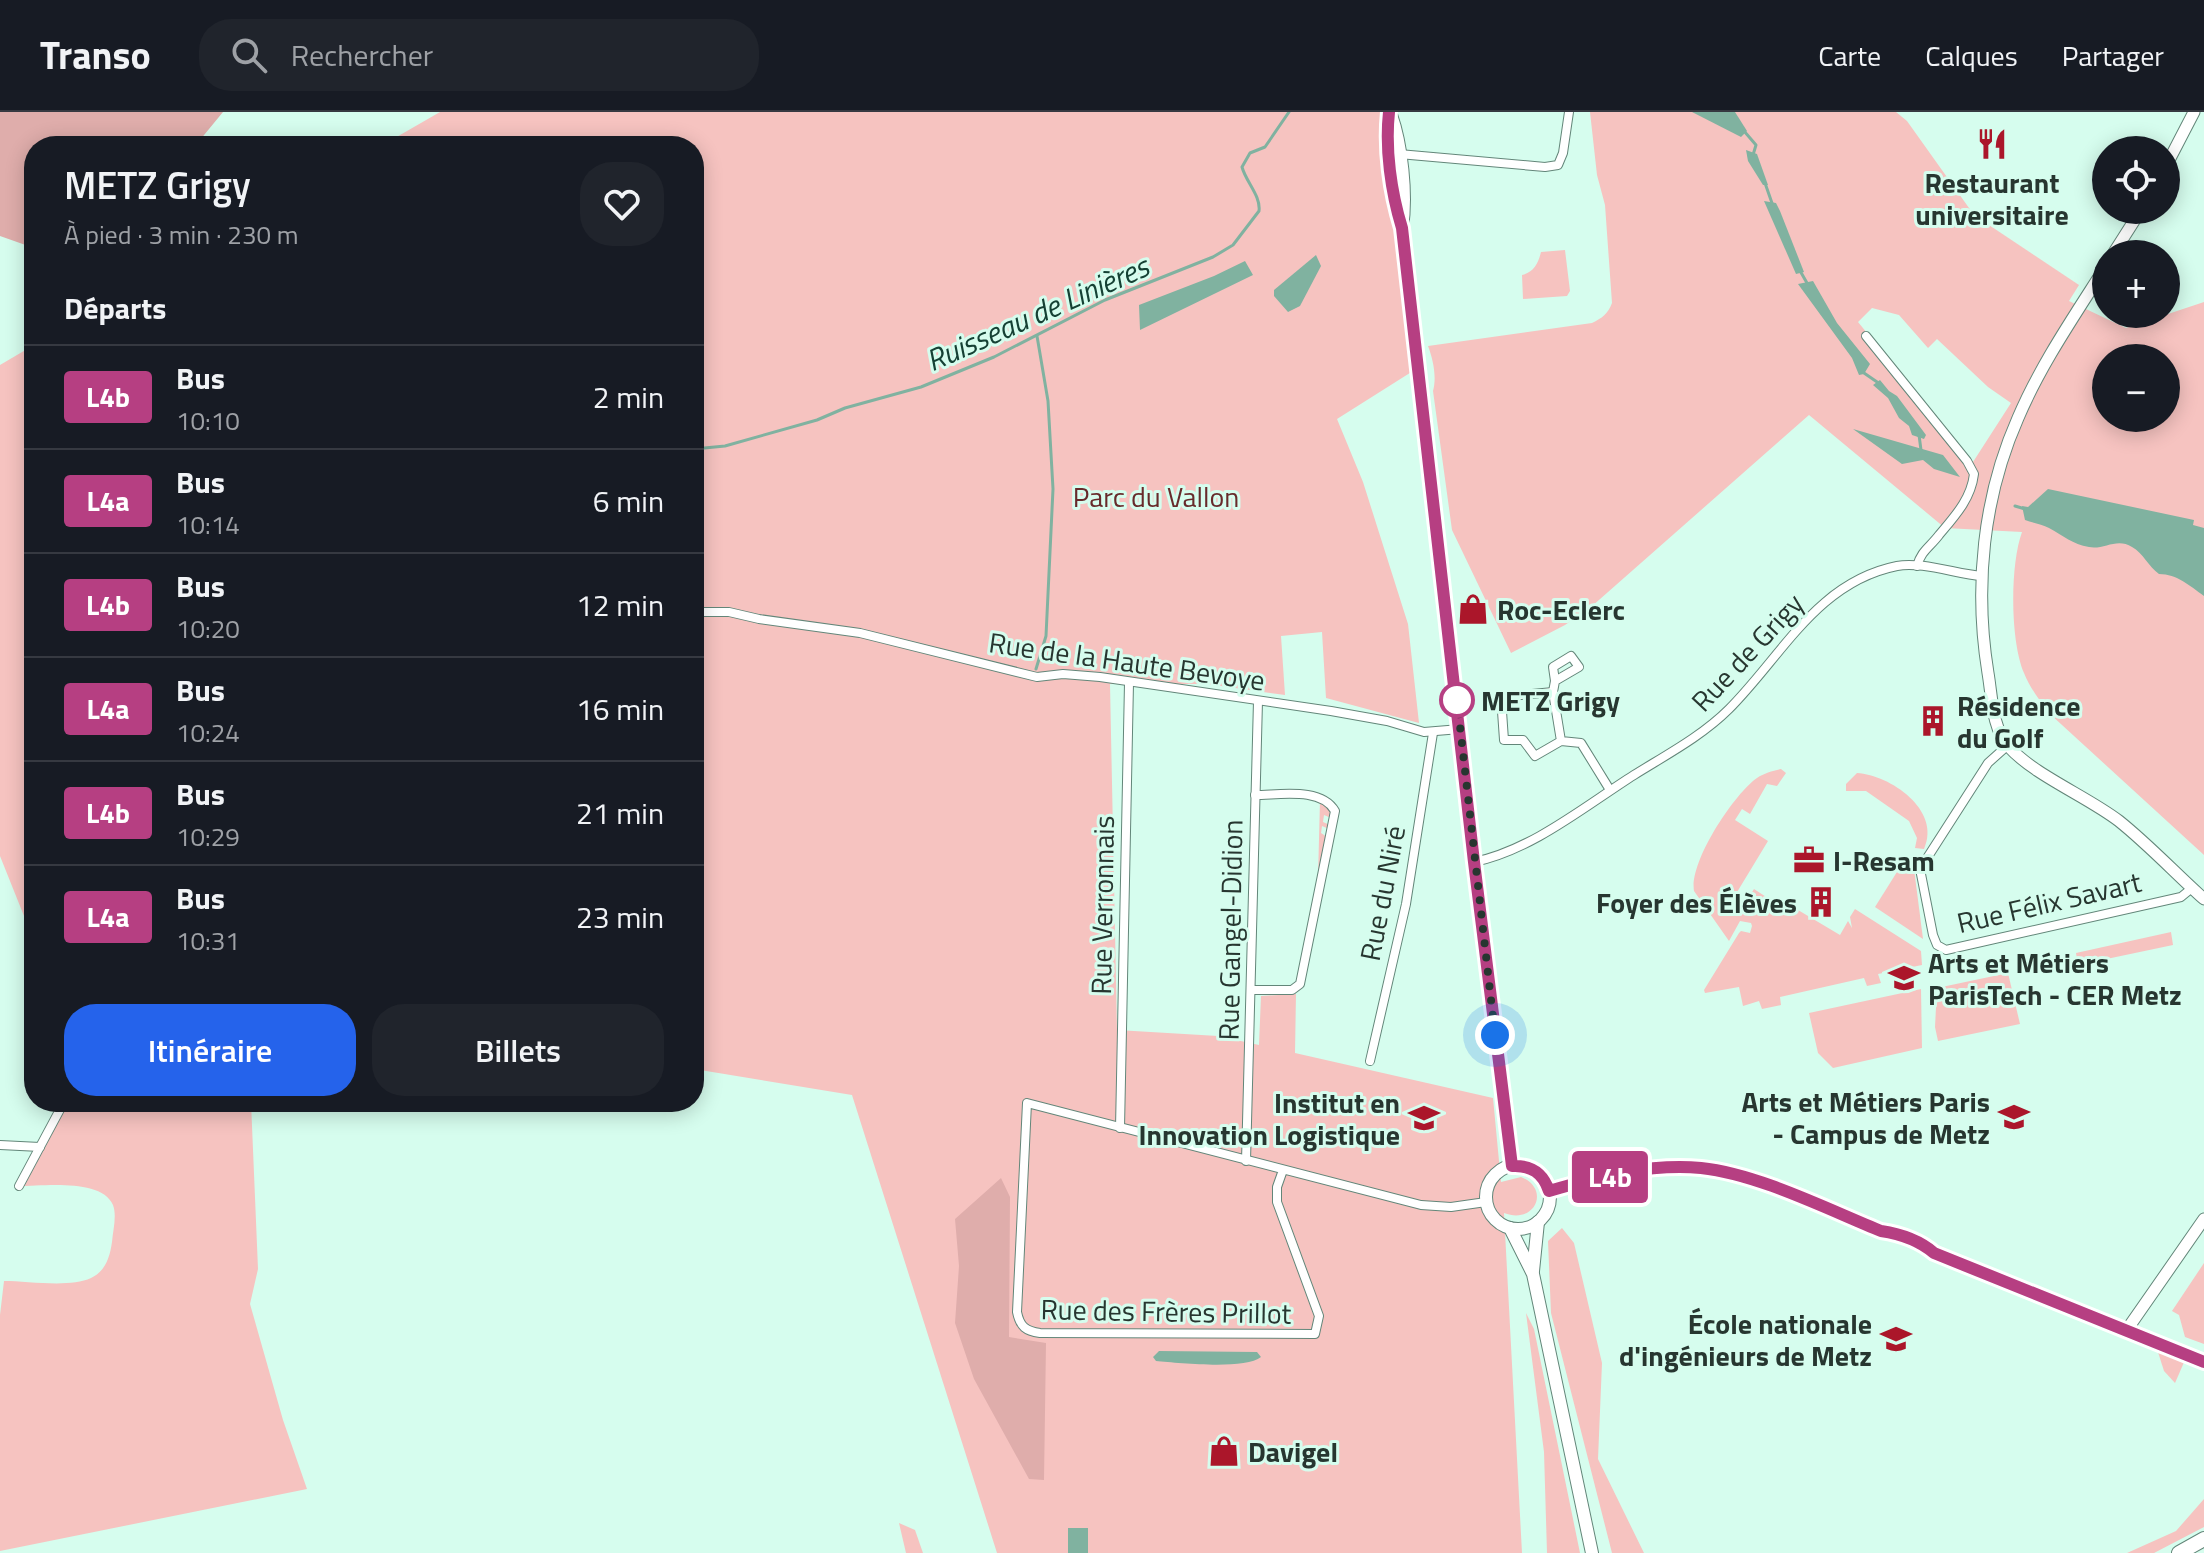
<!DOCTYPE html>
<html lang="fr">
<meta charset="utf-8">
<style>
body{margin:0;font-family:"Titillium Web",sans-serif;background:#20242c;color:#f1f3f6;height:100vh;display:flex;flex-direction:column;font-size:30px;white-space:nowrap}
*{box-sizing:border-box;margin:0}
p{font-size:26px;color:#9ea1a6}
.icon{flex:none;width:44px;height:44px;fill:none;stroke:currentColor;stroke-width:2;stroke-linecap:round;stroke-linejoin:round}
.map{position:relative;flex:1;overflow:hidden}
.drawer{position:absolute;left:24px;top:24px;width:680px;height:976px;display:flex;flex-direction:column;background:#171b24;border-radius:32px;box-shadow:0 4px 20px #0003}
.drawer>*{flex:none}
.badge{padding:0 16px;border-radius:6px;font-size:28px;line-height:52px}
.controls{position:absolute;left:2092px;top:24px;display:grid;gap:16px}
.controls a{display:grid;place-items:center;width:88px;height:88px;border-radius:50%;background:#171b24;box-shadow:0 4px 20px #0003;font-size:40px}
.you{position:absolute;width:40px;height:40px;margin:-20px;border:6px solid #fff;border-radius:50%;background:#1a73e8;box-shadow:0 0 0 12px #1a73e833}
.map>.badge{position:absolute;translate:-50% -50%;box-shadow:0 0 0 4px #fff}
h2{padding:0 40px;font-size:30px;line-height:72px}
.round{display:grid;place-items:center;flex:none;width:84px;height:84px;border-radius:32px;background:#20242c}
.headline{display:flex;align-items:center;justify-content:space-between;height:136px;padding:0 40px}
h1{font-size:38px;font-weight:600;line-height:60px}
.action{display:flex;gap:16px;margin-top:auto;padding:16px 40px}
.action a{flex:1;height:92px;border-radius:32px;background:#2563eb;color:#fff;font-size:32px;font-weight:600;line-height:92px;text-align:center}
.action a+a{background:#20242c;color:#f1f3f6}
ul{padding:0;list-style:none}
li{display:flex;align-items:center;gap:24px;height:104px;padding:0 40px;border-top:2px solid #363941}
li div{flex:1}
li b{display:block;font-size:30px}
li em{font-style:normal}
li .badge{min-width:88px;font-weight:700;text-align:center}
header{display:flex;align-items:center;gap:48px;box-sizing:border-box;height:112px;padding:0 40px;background:#171b24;border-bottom:2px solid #363941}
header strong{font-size:38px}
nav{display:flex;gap:44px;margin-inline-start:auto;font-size:28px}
.search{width:560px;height:72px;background:#20242c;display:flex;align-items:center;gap:20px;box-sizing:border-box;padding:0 28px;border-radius:32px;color:#9ea1a6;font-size:30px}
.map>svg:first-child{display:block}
.green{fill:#f6c3c0;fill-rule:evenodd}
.forest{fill:#dfadab}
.water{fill:#80b2a0}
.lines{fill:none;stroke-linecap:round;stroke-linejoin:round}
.stream{stroke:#80b2a0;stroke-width:3}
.street-casing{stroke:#638679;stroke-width:10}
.secondary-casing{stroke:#638679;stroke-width:13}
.primary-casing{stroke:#638679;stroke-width:14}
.highway-casing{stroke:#638679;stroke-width:16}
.street{stroke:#fff;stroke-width:8}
.secondary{stroke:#fff;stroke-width:11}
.primary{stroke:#fff;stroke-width:12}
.highway{stroke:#fff;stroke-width:14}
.line-casing{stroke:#fff;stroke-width:18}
.line{stroke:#b63f82;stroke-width:12}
.walk{stroke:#273630;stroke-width:8;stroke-dasharray:0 14.4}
.stop-dot{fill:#fff;stroke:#b63f82;stroke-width:4}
.labels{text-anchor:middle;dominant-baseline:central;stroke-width:6;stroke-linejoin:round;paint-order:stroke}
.poi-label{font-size:28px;font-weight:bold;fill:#273630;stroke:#d6fdee;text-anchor:start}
.park-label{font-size:28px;fill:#682a2b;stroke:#d6fdee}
.street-label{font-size:28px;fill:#273630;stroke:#d6fdee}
.stop-label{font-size:28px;font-weight:bold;fill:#273630;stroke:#d6fdee;text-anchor:start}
.water-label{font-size:30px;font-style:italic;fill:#154134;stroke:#d6fdee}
</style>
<header>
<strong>Transo</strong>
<div class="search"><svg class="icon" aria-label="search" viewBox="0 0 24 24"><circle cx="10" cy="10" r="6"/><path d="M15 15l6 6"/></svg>Rechercher</div>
<nav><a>Carte</a><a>Calques</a><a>Partager</a></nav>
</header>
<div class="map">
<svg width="2204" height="1441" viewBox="0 0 2204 1441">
<rect width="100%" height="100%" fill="#d6fdee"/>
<g class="green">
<path d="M 440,0 L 1381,0 L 1413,259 L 1337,307 L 1363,370 L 1408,512 L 1419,611 L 1326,586 L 1322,520 L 1281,524 L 1285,583 L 1207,572 L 1110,572 L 1117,918 L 1218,924 L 1259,933 L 1261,884 L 1296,882 L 1295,941 L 1493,986 L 1501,1070 L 1521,1065 C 1551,1077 1535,1113 1504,1101 L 1522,1441 L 997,1441 L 852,983 L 694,957 L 694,34 L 381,34 Z"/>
<path d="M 1590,0 L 1896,0 L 1907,9 L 1974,103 L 2079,173 L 2069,189 L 2126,216 L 2204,190 L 2204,743 L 2050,602 C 2040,589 2030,576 2024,561 C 2010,528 2010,453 2022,420 L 1945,416 L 1809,303 L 1591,495 L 1565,513 L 1511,541 L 1452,418 L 1433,279 C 1437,265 1433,247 1428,234 L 1592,211 C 1602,206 1608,202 1612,191 L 1605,93 L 1597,63 ZM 1872,196 L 1899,203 L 1928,236 L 1937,227 L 1988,275 L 2011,291 L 1973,350 L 1858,210 ZM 2106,246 L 2166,246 L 2166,306 L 2106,306 Z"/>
<path d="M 1565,138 L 1570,179 L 1567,184 L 1523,187 L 1522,163 C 1534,160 1538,152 1541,140 Z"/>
<polygon points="34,233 34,829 0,744 0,253"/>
<path d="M 1781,657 L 1786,661 L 1777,674 L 1767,672 L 1750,702 L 1742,697 L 1735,708 L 1768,729 L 1728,795 L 1738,802 L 1754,777 L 1794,803 L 1798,798 L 1840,823 L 1848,809 L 1852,816 L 1850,805 L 1855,797 L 1921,839 L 1922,853 L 1878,862 L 1881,871 L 1867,874 L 1864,866 L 1780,885 L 1781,893 L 1762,897 L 1759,889 L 1743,894 L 1739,875 L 1705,881 L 1704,878 L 1739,821 L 1741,819 L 1750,821 L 1752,814 L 1751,811 L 1740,809 L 1729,829 L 1694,779 C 1689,750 1734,682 1757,666 C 1764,661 1773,659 1781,657 Z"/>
<path d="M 1857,661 C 1890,663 1942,698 1924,737 L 1915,736 L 1917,726 L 1909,709 L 1866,679 L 1846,679 L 1846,672 Z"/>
<polygon points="1320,688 1330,698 1331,706 1324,703 1323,710 1330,713 1329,717 1322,714 1321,721 1327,725 1318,766"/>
<polygon points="1907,744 1913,749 1923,827 1875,795"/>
<polygon points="2171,820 2173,833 2078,853 2076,841"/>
<polygon points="2008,861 2020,912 1938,929 1935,915 1937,876"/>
<polygon points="1921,877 1922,936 1833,956 1818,941 1809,901"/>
<path d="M 66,990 L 251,990 L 258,1157 L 250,1192 L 283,1308 L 307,1377 L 0,1439 L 0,1203 L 4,1169 C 28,1169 70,1176 91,1166 C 106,1159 110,1144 112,1130 C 113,1118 117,1104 113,1093 C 102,1066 43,1074 19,1074 Z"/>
<polygon points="1562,1116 1574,1131 1602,1251 1598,1347 1644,1441 1612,1441 1551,1201 1548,1129"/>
<polygon points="2204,1151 2204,1232 2185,1225 2179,1203 2172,1199"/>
<polygon points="1526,1201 1534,1217 1580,1441 1547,1441 1544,1340"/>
<polygon points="2157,1237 2185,1248 2175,1271 2164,1259"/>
<polygon points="2204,1387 2204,1415 2154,1441 2127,1441 2176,1419"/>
<polygon points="899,1411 915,1418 923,1441 906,1441"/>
</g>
<g class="forest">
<polygon points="0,0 223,0 195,34 34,34 34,136 0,124"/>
<polygon points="1001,1066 1010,1085 1009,1225 1046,1231 1044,1368 1029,1367 974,1267 955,1211 959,1154 955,1107"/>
</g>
<g class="water">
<polygon points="1692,0 1735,0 1747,19 1741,25"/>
<polygon points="1746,38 1757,42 1768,73 1763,73 1748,49"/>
<polygon points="1764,89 1776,91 1780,99 1804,160 1796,162"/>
<polygon points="1316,143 1321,154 1300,194 1288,200 1274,184 1274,178"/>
<polygon points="1245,149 1253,163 1140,218 1139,193 1214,164"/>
<polygon points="1813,169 1837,211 1870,252 1864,262 1859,263 1852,246 1798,172"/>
<polygon points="1880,268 1889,279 1897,284 1926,323 1924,327 1912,323 1909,314 1899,306 1888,286 1873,273"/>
<polygon points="1853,317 1943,343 1960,365 1934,357 1923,348 1902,352"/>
<path d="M 2048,377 L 2194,408 L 2193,413 L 2204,416 L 2204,484 C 2190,474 2177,462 2159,462 C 2149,455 2143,441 2132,435 C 2117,425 2104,438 2089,435 C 2072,432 2064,424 2049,416 C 2042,412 2033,411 2025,408 L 2022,394 L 2028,395 Z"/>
<path d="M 1159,1239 L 1257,1240 L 1261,1245 C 1245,1258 1179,1251 1156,1249 L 1153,1245 Z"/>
<rect x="1068" y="1416" width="20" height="25"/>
</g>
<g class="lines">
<g class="stream">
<polyline points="1744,19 1756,33 1753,43"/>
<polyline points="1765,71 1773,94"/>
<polyline points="1799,157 1807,171"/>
<polyline points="1864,261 1880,272"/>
<polyline points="1919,323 1921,338"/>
<path d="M 694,337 L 725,334 L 817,308 L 845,296 L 921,275 L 994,245 L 1105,188 L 1213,145 L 1233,133 L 1259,99 C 1261,84 1246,70 1242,55 L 1250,41 L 1265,35 L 1289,0"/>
<polyline points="2015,394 2025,397"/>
<polyline points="1036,557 1046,524 1053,377 1048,289 1037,224"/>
</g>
<defs>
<g id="street">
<polyline points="1399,42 1545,55 1558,53 1563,41 1569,0"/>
<path d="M 1866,224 L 1967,349 L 1974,362 C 1971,387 1955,404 1939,423 C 1930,435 1921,439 1917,454"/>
<polyline points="694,500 729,500 759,507 860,521 1037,565 1063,562 1100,565 1331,599 1387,609 1424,620 1460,617"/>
<polyline points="1553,580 1555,569 1579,555 1571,544 1553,555 1555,569"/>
<polyline points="1561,629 1553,580 1501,585 1504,628 1523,628 1535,644 1561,629 1581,631 1610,678"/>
<polyline points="2007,634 1988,651 1920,757 1933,823 1937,833 1946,838 2181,785 2192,776"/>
<path d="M 1474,750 C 1532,738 1585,694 1634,663 C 1666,643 1702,624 1729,597 C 1782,544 1817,470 1897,454 C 1920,449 1957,462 1981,464"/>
<path d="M 1251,878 L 1292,878 L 1300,872 L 1335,699 C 1321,675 1280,683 1255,683"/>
<polyline points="1370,949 1406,792 1433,621"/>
<polyline points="1120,1016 1129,571"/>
<polyline points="0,1033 40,1035"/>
<polyline points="1246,1049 1258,589"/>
<path d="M 1283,1058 L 1277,1075 L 1277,1090 L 1319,1204 L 1315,1222 L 1040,1221 C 1026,1219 1020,1215 1017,1200 L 1027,991 L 1421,1093 L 1451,1095 L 1486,1090"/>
<polyline points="19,1074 64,990"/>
</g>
<g id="secondary">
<polyline points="2166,54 2194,0"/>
<polyline points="2113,142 2141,98"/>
<path d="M 2106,154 C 2075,203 2041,252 2018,306 C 1983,385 1974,475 1988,561 C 1992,584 1992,617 2009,635 C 2034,663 2088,685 2119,709 C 2149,733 2176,762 2204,787"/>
<polyline points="2126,1219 2204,1107"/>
</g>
<g id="primary">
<path d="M 1389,0 C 1385,37 1391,81 1402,116 C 1407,83 1402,32 1390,0"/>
<polyline points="1402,116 1474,750 1512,1054"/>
<circle cx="1518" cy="1085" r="32"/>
<path d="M 1549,1079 C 1587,1069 1630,1056 1670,1055 C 1743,1053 1815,1092 1881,1119 C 1901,1122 1919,1128 1934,1141 L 2204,1251"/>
<polyline points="1510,1116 1533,1162 1592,1441"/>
<polyline points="1533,1159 1538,1110"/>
</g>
<polyline id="highway" points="2179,1441 2204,1427"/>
</defs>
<use href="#street" class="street-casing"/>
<use href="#secondary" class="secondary-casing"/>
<use href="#primary" class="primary-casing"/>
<use href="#highway" class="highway-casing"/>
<use href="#street" class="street"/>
<use href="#secondary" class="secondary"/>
<use href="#primary" class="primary"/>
<use href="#highway" class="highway"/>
</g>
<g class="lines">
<defs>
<path id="line" d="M 1389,0 C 1385,37 1391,80 1402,116 L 1474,750 L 1512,1054 C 1531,1053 1543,1061 1549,1079 C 1597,1065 1651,1051 1701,1056 C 1758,1062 1827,1097 1881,1119 C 1901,1122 1919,1128 1934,1141 L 2204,1250"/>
</defs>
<use href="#line" class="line-casing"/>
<use href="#line" class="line"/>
<polyline class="walk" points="1457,588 1495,923"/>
</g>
<defs>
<symbol id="restaurant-bare" viewBox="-9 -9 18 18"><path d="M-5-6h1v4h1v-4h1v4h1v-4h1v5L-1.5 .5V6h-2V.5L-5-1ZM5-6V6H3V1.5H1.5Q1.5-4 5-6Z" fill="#ab162a" stroke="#d6fdee" stroke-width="2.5" paint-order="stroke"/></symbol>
<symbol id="shop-bare" viewBox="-9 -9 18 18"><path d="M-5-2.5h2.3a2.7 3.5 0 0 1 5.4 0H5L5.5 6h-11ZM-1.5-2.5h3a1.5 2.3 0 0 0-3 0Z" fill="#ab162a" stroke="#d6fdee" stroke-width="2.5" paint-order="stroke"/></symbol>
<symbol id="building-bare" viewBox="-9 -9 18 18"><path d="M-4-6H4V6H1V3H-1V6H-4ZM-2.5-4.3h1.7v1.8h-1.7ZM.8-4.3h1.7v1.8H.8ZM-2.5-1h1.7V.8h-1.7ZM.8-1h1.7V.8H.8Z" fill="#ab162a" stroke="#d6fdee" stroke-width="2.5" paint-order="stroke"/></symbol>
<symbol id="office-bare" viewBox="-9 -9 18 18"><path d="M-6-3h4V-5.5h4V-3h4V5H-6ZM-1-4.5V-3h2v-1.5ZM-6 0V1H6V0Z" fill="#ab162a" stroke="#d6fdee" stroke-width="2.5" paint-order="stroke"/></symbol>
<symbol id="university-bare" viewBox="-9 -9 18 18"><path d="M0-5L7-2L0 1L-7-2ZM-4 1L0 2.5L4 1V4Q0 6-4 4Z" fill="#ab162a" stroke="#d6fdee" stroke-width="2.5" paint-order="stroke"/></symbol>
</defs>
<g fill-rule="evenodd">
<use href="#restaurant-bare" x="1970" y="10" width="44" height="44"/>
<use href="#shop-bare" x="1451" y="475" width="44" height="44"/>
<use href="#building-bare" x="1911" y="587" width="44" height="44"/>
<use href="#office-bare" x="1787" y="726" width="44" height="44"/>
<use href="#building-bare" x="1799" y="768" width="44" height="44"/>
<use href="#university-bare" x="1882" y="844" width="44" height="44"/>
<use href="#university-bare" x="1992" y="983" width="44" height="44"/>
<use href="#university-bare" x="1402" y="984" width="44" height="44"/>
<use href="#university-bare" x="1874" y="1205" width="44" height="44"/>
<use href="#shop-bare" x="1202" y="1317" width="44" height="44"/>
</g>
<circle class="stop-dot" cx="1457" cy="588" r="16"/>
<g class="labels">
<g class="poi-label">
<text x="1992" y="70" text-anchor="middle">Restaurant<tspan x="1992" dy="32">universitaire</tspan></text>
<text x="1497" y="497">Roc-Eclerc</text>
<text x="1957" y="593">Résidence<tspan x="1957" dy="32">du Golf</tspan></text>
<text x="1833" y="748">I-Resam</text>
<text x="1797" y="790" text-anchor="end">Foyer des Élèves</text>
<text x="1928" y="850">Arts et Métiers<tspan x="1928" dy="32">ParisTech - CER Metz</tspan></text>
<text x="1990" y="989" text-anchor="end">Arts et Métiers Paris<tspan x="1990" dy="32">- Campus de Metz</tspan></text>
<text x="1400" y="990" text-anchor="end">Institut en<tspan x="1400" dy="32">Innovation Logistique</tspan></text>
<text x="1872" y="1211" text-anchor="end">École nationale<tspan x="1872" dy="32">d'ingénieurs de Metz</tspan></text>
<text x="1248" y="1339">Davigel</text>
</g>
<g class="park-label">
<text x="1156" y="384">Parc du Vallon</text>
</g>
<g class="street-label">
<text transform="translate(1747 540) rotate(-47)">Rue de Grigy</text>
<text transform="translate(1127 549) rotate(8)">Rue de la Haute Bevoye</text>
<text transform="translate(1382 781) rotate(-79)">Rue du Niré</text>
<text transform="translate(2049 790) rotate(-13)">Rue Félix Savart</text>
<text transform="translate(1102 793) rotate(-89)">Rue Verronnais</text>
<text transform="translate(1230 818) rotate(-89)">Rue Gangel-Didion</text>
<text transform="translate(1166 1199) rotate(1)">Rue des Frères Prillot</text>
</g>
<g class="stop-label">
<text x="1481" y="588">METZ Grigy</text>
</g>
<g class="water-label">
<text transform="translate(1037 201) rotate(-24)">Ruisseau de Linières</text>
</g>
</g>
</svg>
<div class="controls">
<a><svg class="icon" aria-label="locate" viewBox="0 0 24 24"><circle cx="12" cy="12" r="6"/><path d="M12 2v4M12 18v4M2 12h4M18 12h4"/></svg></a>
<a>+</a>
<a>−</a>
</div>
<div class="you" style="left:1495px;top:923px"></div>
<b class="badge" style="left:1610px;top:1065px;background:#b63f82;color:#fff">L4b</b>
<section class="drawer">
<div class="headline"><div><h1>METZ Grigy</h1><p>À pied · 3 min · 230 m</p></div><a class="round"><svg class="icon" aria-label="heart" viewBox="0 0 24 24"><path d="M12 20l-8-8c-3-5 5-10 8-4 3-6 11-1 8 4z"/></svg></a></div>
<h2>Départs</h2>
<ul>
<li><span class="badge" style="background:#b63f82;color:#fff">L4b</span><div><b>Bus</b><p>10:10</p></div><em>2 min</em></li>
<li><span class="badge" style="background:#b63f82;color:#fff">L4a</span><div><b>Bus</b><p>10:14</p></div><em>6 min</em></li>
<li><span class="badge" style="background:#b63f82;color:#fff">L4b</span><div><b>Bus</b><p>10:20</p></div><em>12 min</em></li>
<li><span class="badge" style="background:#b63f82;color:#fff">L4a</span><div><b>Bus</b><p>10:24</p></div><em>16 min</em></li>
<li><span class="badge" style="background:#b63f82;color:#fff">L4b</span><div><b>Bus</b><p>10:29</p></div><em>21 min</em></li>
<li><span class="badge" style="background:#b63f82;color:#fff">L4a</span><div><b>Bus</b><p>10:31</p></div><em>23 min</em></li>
</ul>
<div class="action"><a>Itinéraire</a><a>Billets</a></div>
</section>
</div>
